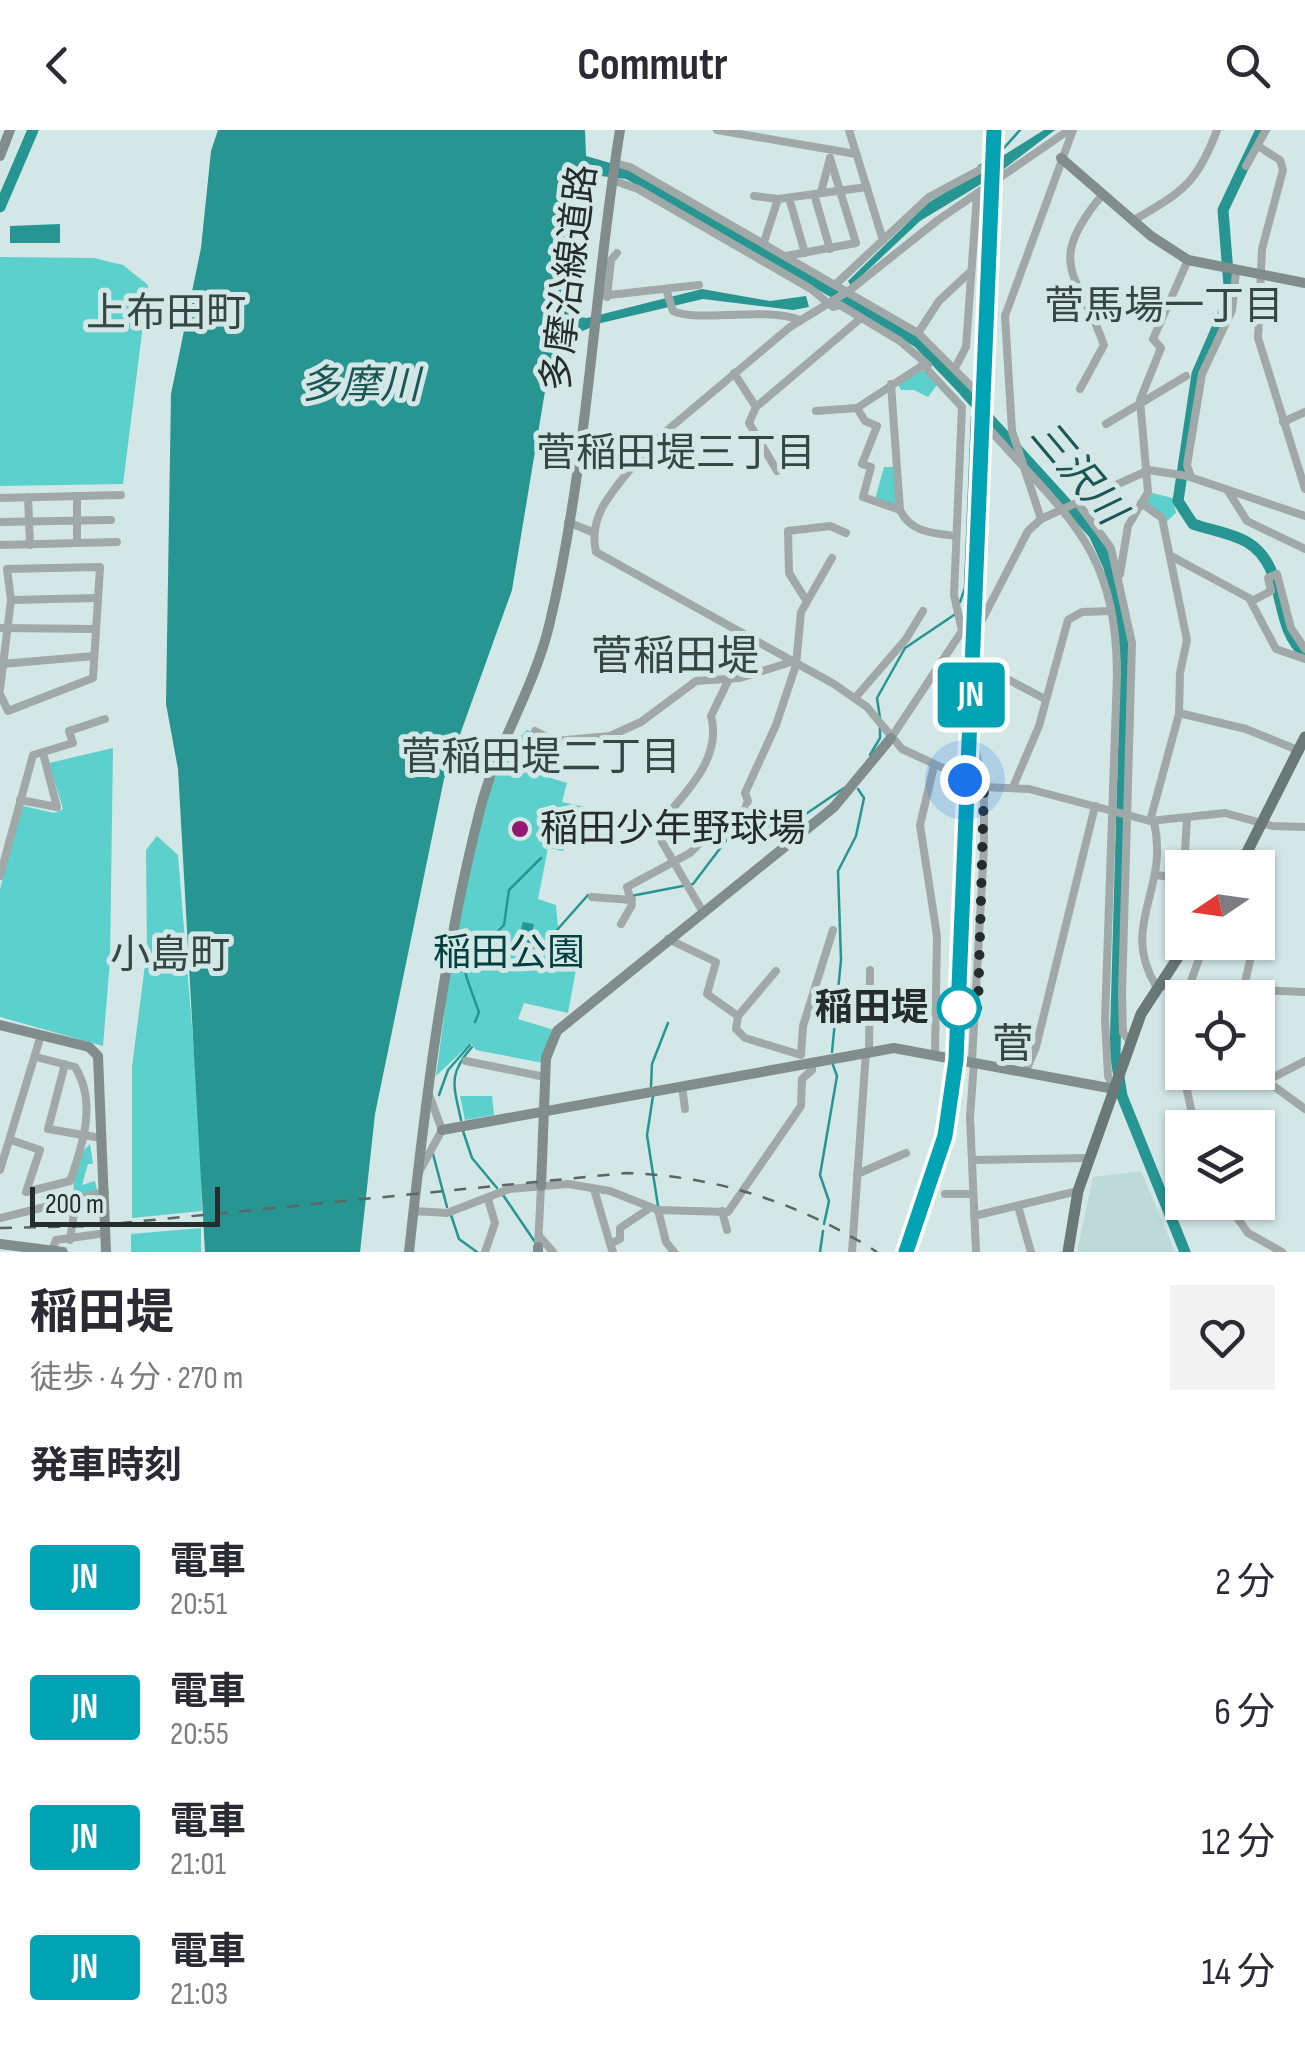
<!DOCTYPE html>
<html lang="ja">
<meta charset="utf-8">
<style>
body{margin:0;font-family:"Sofia Sans Condensed","Noto Sans JP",sans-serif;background:#f2f2f3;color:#2b2b33;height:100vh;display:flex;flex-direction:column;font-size:38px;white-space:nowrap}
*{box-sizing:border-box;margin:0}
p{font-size:32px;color:#7c7c81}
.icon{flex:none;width:55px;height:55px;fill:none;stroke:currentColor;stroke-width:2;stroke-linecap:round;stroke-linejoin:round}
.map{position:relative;height:1122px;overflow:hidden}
.sheet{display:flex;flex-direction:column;background:#fff;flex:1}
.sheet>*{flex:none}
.badge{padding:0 20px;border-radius:8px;font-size:35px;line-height:65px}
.needle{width:65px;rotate:257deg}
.controls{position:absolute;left:1165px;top:720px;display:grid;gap:20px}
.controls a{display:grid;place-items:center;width:110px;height:110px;border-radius:0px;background:#fff;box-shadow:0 2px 8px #0004;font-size:50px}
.scale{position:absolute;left:30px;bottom:25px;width:190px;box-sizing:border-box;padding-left:10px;border:5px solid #252c2c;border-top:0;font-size:28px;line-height:35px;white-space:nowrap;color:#252c2c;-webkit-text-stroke:8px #d2e7e6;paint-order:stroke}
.you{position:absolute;width:50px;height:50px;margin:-25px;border:8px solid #fff;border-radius:50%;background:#1a73e8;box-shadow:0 0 0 15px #1a73e833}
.map>.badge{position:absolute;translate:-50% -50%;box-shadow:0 0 0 5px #fff}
h2{padding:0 30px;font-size:38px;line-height:90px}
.round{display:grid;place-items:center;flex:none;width:105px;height:105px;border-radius:0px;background:#f2f2f3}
.head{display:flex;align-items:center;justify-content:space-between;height:170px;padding:0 30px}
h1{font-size:48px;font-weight:700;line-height:75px}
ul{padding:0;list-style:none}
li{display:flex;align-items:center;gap:30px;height:130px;padding:0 30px}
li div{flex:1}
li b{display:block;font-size:38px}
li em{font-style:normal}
li .badge{min-width:110px;font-weight:700;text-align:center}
header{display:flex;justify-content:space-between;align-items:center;height:130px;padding:0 30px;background:#fff;font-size:45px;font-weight:700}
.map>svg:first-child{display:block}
.built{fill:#bddad8}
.green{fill:#5cd0cc}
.water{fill:#279693}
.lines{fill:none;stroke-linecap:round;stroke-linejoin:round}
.stream{stroke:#279693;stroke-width:2.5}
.river{stroke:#279693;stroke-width:11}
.street{stroke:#a0a9a8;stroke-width:8}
.secondary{stroke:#808d8c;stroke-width:10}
.primary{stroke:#6a7978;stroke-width:11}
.rail{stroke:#5a6564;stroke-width:2.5;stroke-dasharray:12 12;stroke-linecap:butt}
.line-casing{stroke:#fff;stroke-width:22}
.line{stroke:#00a3b4;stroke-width:15}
.walk{stroke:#252c2c;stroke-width:10;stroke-dasharray:0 18}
.poi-dot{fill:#941772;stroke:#d2e7e6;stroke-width:4}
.stop-dot{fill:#fff;stroke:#00a3b4;stroke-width:5}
.labels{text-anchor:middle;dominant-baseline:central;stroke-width:10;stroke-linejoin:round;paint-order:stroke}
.street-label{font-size:38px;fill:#252c2c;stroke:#d2e7e6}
.poi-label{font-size:38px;fill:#252c2c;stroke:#d2e7e6;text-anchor:start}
.park-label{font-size:38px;fill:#004140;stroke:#d2e7e6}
.stop-label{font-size:38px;font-weight:bold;fill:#252c2c;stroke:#d2e7e6;text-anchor:end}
.neighbourhood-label{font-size:40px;fill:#354645;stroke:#d2e7e6}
.water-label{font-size:40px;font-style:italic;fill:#1c5655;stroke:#d2e7e6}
.quarter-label{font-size:42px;fill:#354645;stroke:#d2e7e6}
</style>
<header><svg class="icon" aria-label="back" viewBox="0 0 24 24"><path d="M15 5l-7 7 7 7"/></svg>Commutr<svg class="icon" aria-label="search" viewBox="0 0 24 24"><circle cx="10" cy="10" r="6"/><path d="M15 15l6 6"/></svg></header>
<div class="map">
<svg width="1305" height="1122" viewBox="0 0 1305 1122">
<rect width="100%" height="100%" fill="#d2e7e6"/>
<polygon class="built" points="1141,1041 1175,1122 1077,1122 1093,1047"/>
<g class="green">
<polygon points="0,127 94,128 123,135 148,155 123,354 0,356"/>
<polygon points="918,241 925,241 937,255 928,267 914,260 901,260 898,254"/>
<polygon points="884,337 893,337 897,376 875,369"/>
<polygon points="1152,363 1173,368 1176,383 1166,392 1146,373"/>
<path d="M 527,600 L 559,612 L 551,648 L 567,653 L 562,672 L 585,677 L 583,694 L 563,721 L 548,718 L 538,769 L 556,775 L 559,809 L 581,812 L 568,883 L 524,873 L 518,889 L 554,900 L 543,933 L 476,920 L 471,913 L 436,946 C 449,860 465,655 527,600 Z"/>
<polygon points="113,618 110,830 103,916 0,887 0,760 19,675 54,683 63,679 49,633"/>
<polygon points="157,706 178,725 200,995 202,1081 132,1088 132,937 147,819 146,720"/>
<polygon points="460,966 492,966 494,985 465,990"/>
<path d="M 90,1014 L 93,1034 L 88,1034 L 82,1055 L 95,1051 L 97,1060 L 75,1068 C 71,1051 76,1026 90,1014 Z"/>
<polygon points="201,1098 201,1122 131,1122 131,1104"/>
</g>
<g class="water">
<polygon points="218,0 585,0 586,26 635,40 912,202 977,266 975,280 915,217 886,199 626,49 584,44 565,176 572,186 587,188 702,159 770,171 806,166 809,177 793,180 703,169 601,193 571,206 550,231 512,460 444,649 375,984 360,1122 205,1122 178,639 166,574 171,264 201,118 211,21"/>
<polygon points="1044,0 1055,0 996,45 920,91 851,156 848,151 928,73"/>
<polygon points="60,94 60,113 10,113 10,96"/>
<polygon points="523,792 534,794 531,807 541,813 534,834 525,831 528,818 517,813"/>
</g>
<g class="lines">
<g class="stream">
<polyline points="979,36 996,27 1020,0"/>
<polyline points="960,472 965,458 972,287"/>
<polyline points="964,567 967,439"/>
<polyline points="880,588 877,568 905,518 954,485"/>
<polyline points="870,625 880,608 880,596"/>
<polyline points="631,766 693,754 731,704 797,690 844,658"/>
<polyline points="557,800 588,765"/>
<path d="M 475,892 L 479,882 C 453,811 461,840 504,795 L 509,760 L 541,728"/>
<polyline points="832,922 841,830 838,741 856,706 864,668 858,659"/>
<polyline points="651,956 652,934 668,893"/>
<polyline points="439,965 448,940 470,915"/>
<polyline points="653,966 647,1005 658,1076"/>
<path d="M 461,990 C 454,956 447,945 472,917"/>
<polyline points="463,1001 472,1028 497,1058"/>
<polyline points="433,1024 447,1077"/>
<polyline points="503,1065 535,1112"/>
<polyline points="451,1085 459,1109 477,1122"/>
<polyline points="824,1094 829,1071 820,1045 837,946 833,935"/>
<polyline points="820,1122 823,1101"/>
</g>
<g class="river">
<path d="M 1261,0 L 1223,80 L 1230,168 L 1197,244 L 1178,371 L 1193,394 C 1210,400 1231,403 1247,412 C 1289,437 1271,495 1305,524"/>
<polyline points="0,77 33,0"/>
<polyline points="965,262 1094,404 1109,437 1126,531 1115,922 1122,966 1185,1122"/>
</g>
<g class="street">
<polyline points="717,0 856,24"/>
<polyline points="849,0 883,110"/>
<polyline points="1258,16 1280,30 1283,40 1262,119 1258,208 1305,359"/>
<polyline points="615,33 630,37 918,203 975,260"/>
<polyline points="1246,36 1266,0"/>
<polyline points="612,50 638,59 811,159 833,177 840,175 900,211 928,235"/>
<polyline points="821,62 830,28"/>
<polyline points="814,64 830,119"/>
<polyline points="754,66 778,69 867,57"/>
<polyline points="789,68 805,123"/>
<path d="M 1134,90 C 1182,62 1197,54 1217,0"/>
<polyline points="764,112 778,69"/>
<polyline points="786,126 856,113 830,28"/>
<polyline points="836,154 929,67 985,37"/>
<path d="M 667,162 L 673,181 C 696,193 764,176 800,190"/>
<polyline points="600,166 699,155"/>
<polyline points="607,167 611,130 617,123"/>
<polyline points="918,203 939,171 969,143"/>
<polyline points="955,238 966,217 977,64"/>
<polyline points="734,243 756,277"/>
<path d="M 891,254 L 900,380 C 911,403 933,403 956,406"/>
<path d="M 1080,259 L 1104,215 C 1079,144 1043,135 1103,64"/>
<polyline points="857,278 865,291 877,296 862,334 871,337 863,367 900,380"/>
<polyline points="816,281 857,278 923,235 962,277 954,465 962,501 891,608"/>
<polyline points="1283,292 1305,282"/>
<polyline points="1106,294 1186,246"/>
<path d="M 990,300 C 1067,387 1116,417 1117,544 L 1105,890 L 1108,946 L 1114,959"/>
<polyline points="579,313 645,319 790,197 850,160 938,90 1069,0"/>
<path d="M 645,319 C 624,353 586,378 596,422 L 834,554 L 867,577 L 902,619 L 984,657 L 1029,659 L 1150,691 L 1225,683 L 1272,696 L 1305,697"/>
<polyline points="777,341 749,293 756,277 861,188"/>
<polyline points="1191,347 1187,335 1202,244 1232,180 1236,142"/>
<polyline points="1228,361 1247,391 1305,419"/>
<polyline points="77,366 77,413"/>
<polyline points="28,367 30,415"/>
<polyline points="0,368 121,365"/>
<polyline points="1077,372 1111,418 1132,513 1122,864 1123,903 1131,912"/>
<polyline points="1141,373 1162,388 1187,510 1180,543 1179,584 1150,691"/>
<polyline points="1041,389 1012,301 1005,186 1073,0"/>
<polyline points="0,392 111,390"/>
<polyline points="568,392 592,402"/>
<polyline points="0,415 117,412"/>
<polyline points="1171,426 1249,468 1276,519 1305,529"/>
<polyline points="1120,444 1128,396 1148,362 1140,270 1161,218 1153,209 1188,130"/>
<polyline points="11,470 98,468"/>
<polyline points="806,470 789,443 788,401 830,396 846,403"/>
<polyline points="1252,471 1271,461 1268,448 1277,444 1291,498 1305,519"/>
<polyline points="0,498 96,499"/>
<polyline points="2,534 94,526"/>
<polyline points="977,540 992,541 1045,569"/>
<polyline points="0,559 11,470 7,439 100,437 93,548 8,581 0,564"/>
<polyline points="855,568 906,509 923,481"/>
<polyline points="1179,583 1246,599 1300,621"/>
<polyline points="535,601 555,611 610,606 641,592 696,551 740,548 791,532"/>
<polyline points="934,636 920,695 937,806 935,922"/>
<polyline points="1013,657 1039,596 1068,490 1082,482 1110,481"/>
<polyline points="20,670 57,677 43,623"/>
<path d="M 1154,692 C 1170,760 1119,794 1156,856 L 1305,862"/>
<polyline points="1184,738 1187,688"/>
<polyline points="1157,745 1182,749"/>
<polyline points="0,746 33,625 73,613 69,601 105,589"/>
<polyline points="592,767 632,770"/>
<path d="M 703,782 L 662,712 L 659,694 C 684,665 723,628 711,586 L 729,549"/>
<polyline points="621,794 632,775 627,757 690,723 706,707 742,686 748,671 745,663 776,595 796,535 801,482 832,428"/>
<polyline points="668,809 716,832 707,864 738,886"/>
<polyline points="1227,812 1252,822 1243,861"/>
<polyline points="776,841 738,886 736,899 745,908 801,925"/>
<polyline points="1190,868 1190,854 1205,812"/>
<polyline points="1182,904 1181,932 1195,998"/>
<polyline points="869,921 870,840"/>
<polyline points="801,924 803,896 833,800"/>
<polyline points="972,930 984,717 984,657 975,618 979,496 1028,401 1041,389 1149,340 1187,346 1305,386"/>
<polyline points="466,931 545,947"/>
<polyline points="974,932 970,987 976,1122"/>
<polyline points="65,934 48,999 101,1008"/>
<polyline points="1026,941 1036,917 1095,676"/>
<polyline points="1227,942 1275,957 1305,979"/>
<polyline points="1264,952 1305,931"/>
<polyline points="682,956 685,979"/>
<path d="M 11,1010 L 40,1020 L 26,1062 L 70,1051 C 83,1015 97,972 75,937 L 36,927"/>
<polyline points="972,1030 1089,1028"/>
<polyline points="0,1040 41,905"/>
<polyline points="419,1042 442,1000 428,962"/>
<polyline points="857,1044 906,1023"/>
<polyline points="594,1059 610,1114"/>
<polyline points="945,1064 973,1064"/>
<polyline points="1226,1072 1248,1103 1282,1122"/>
<polyline points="1018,1076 1031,1122"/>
<polyline points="658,1080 666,1112 674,1122"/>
<polyline points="414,1081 447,1083 509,1059 568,1054 610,1061 658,1080 728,1082 801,976 802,949 812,940 812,932"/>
<polyline points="722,1081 727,1100"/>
<polyline points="974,1086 1078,1061"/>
<polyline points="0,1088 105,1062"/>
<polyline points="539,1106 553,1122"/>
<polyline points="70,1110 76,1069"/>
<polyline points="538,1117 541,1056"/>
<polyline points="53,1118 56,1110 106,1103"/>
<polyline points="485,1122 495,1093 488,1069"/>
<polyline points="613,1122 610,1114 620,1109 620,1098 650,1078"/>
<polyline points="852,1122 866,922"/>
</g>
<g class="secondary">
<polyline points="0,26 10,0"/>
<polyline points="1061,28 1151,106 1188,130 1305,153"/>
<polyline points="0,895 89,917 98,926 106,1122"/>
<polyline points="442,1000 894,918 1114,959"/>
<polyline points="541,1056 546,928 557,901 834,677 891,608"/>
<polyline points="0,1114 63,1122"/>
<path d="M 409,1122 C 425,974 443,824 480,680 C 496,616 533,561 549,496 C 588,334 593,164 620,0"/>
<polyline points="538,1122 538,1117"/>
</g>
<g class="primary">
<polyline points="1239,738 1305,607"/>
<polyline points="1068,1122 1078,1061 1141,884 1188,812"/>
</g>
<g class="rail">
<path d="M 0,1098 L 92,1096 L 626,1043 C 717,1046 800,1073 877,1122"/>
<polyline points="902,1122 941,1006 953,926 990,0"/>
</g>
</g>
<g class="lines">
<defs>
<polyline id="line" points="906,1122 945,1006 956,930 994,0"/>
</defs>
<use href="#line" class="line-casing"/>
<use href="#line" class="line"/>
<polyline class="walk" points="959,878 978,878 984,657 965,650"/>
</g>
<circle class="poi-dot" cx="520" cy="699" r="10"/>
<circle class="stop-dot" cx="959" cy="878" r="20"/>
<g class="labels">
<g class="street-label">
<text transform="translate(570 148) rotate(-83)">多摩沿線道路</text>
</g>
<g class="poi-label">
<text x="540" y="699">稲田少年野球場</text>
</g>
<g class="park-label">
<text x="509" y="823">稲田公園</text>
</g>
<g class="stop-label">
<text x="929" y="878">稲田堤</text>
</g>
<g class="neighbourhood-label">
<text x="1164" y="177">菅馬場一丁目</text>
<text x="166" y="184">上布田町</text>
<text x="676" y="324">菅稲田堤三丁目</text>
<text x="541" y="628">菅稲田堤二丁目</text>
<text x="170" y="826">小島町</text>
</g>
<g class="water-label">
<text x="360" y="256">多摩川</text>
<text transform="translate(1077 343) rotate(50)">三沢川</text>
</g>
<g class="quarter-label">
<text x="675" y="527">菅稲田堤</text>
<text x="1013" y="915">菅</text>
</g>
</g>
</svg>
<div class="controls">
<a><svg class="needle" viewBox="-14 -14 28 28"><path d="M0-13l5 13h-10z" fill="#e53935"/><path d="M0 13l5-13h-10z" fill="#7c7c81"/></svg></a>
<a><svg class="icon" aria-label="locate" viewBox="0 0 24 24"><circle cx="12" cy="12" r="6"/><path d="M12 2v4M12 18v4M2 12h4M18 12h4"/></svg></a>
<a><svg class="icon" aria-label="layers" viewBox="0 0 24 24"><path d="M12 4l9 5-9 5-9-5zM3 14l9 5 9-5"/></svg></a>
</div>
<div class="scale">200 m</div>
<div class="you" style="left:965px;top:650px"></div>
<b class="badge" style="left:971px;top:565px;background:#00a3b4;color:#fff">JN</b>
</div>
<section class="sheet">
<div class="head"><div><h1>稲田堤</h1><p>徒歩 · 4 分 · 270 m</p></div><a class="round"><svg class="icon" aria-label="heart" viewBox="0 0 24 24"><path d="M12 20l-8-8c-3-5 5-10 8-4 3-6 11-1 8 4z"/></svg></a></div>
<h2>発車時刻</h2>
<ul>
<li><span class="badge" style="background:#00a3b4;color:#fff">JN</span><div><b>電車</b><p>20:51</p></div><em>2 分</em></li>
<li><span class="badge" style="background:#00a3b4;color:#fff">JN</span><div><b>電車</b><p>20:55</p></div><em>6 分</em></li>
<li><span class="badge" style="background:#00a3b4;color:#fff">JN</span><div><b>電車</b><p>21:01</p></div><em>12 分</em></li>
<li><span class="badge" style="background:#00a3b4;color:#fff">JN</span><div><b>電車</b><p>21:03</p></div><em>14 分</em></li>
</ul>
</section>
